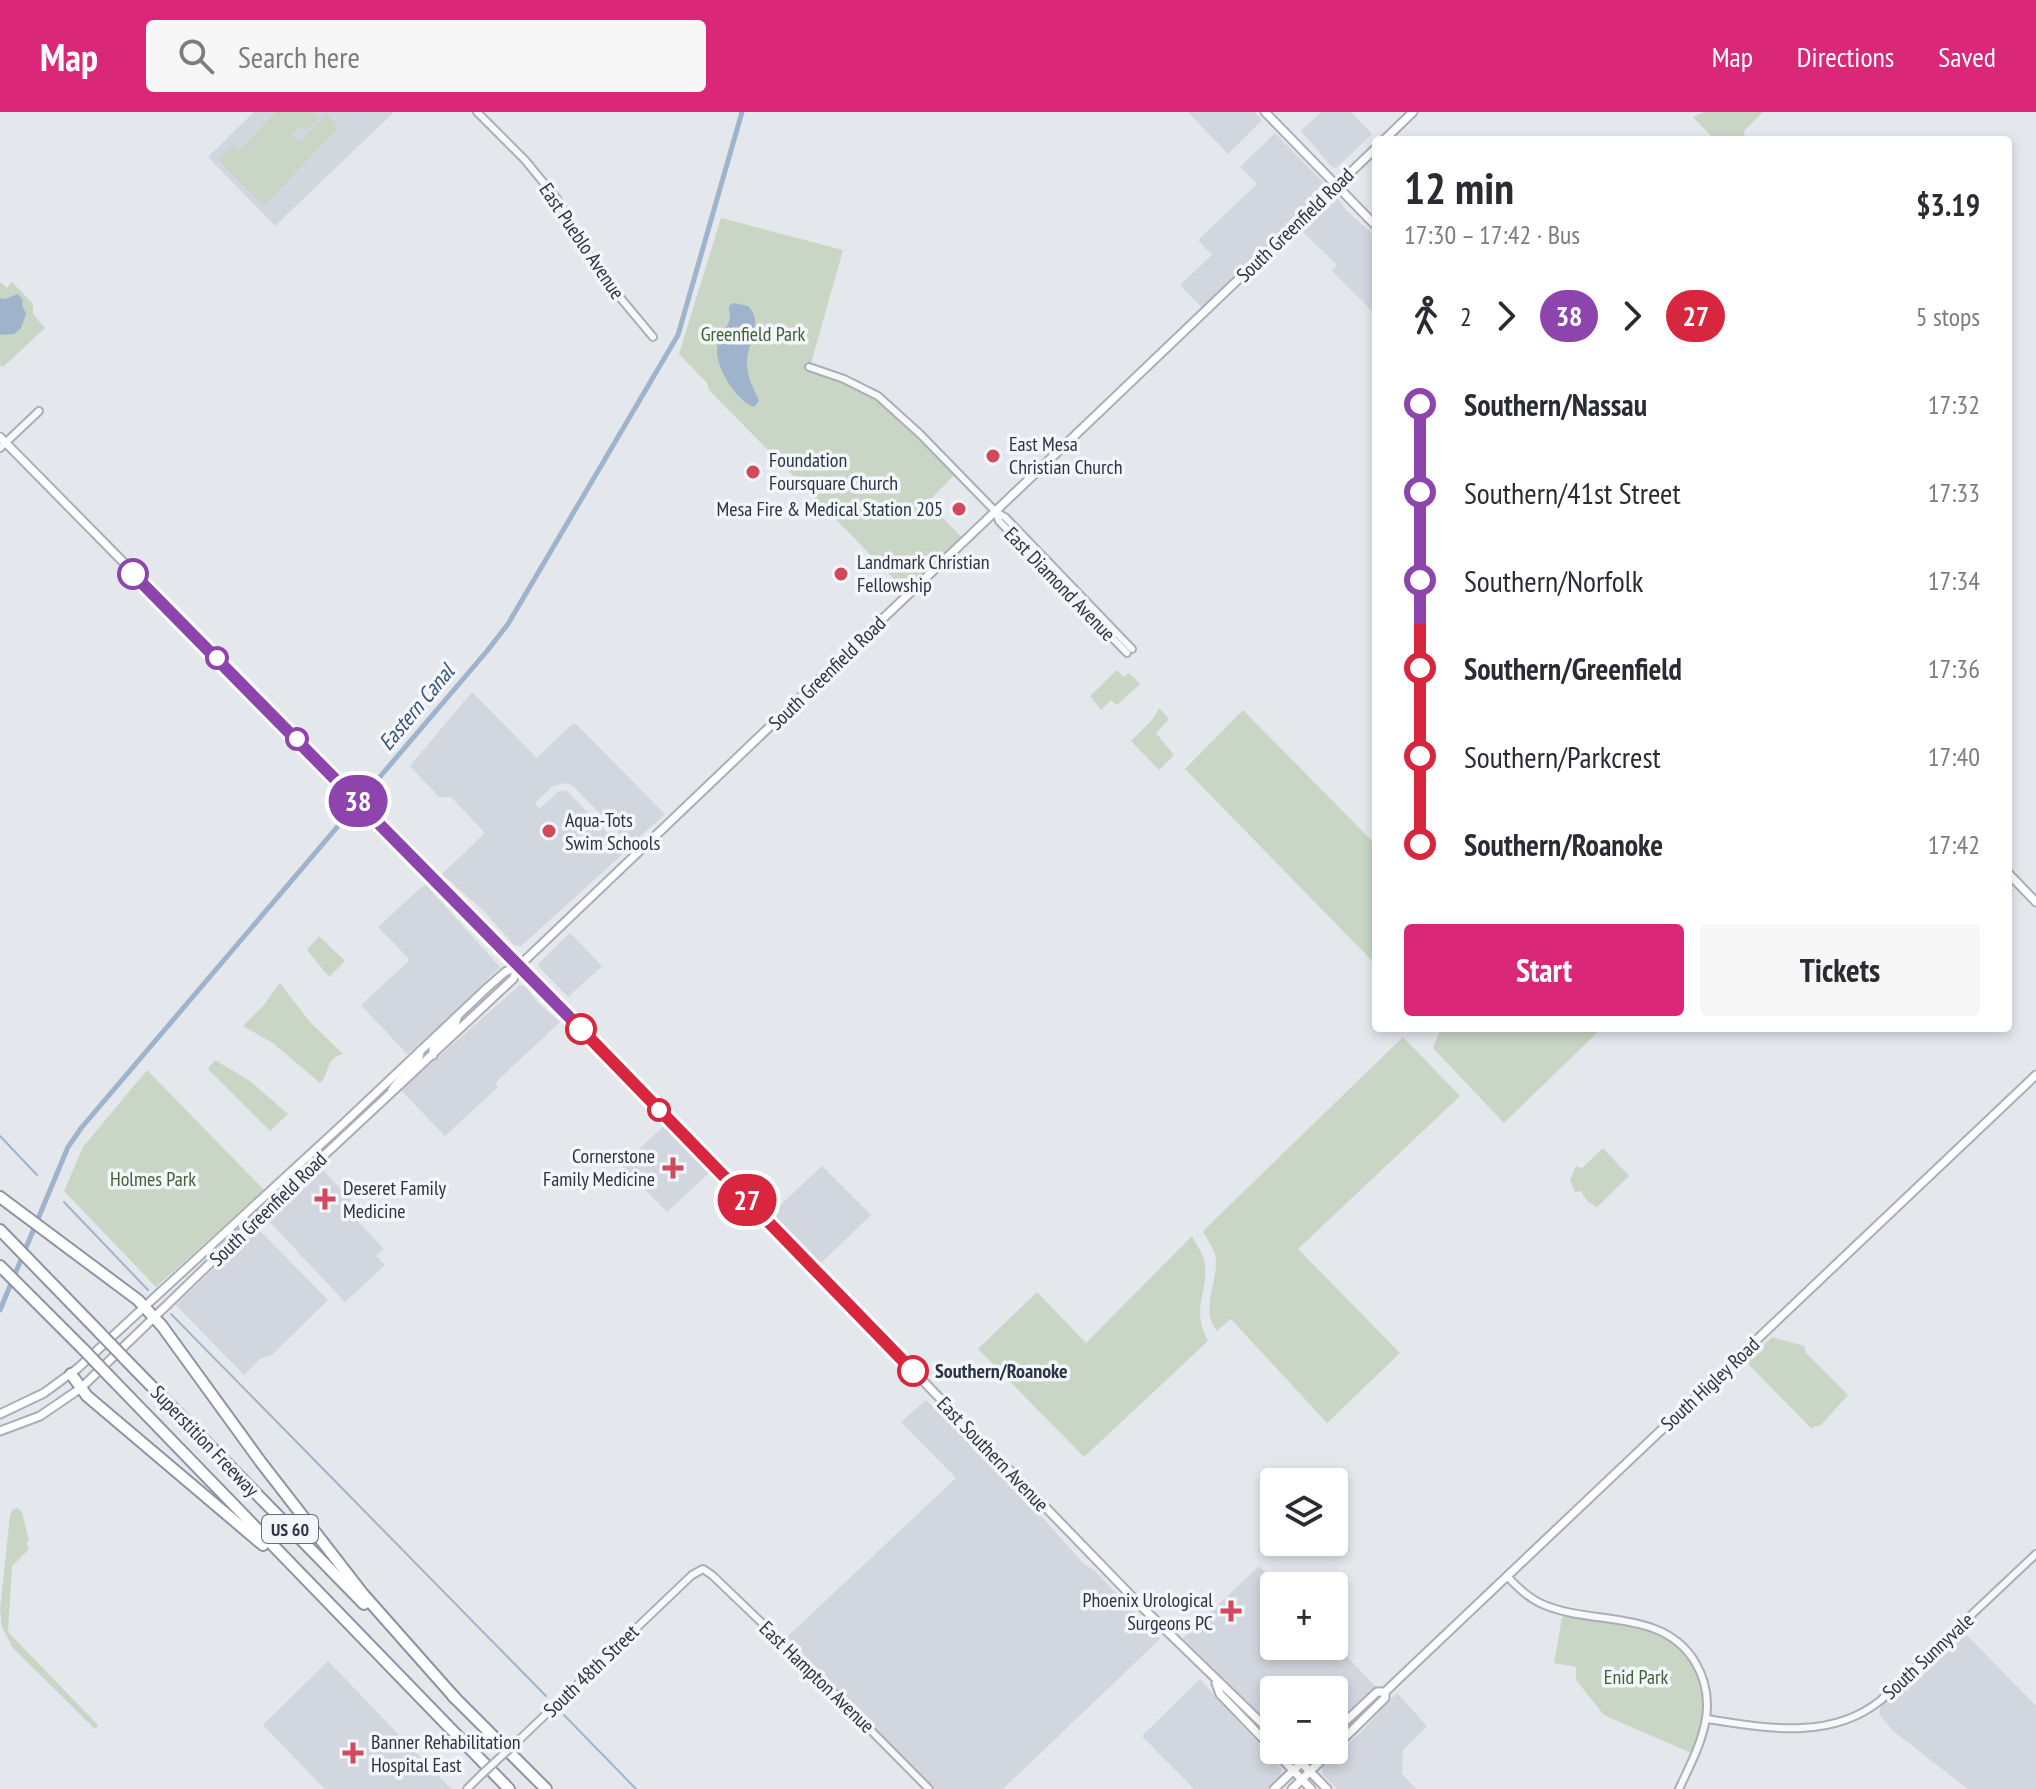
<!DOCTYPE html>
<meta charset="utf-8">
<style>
body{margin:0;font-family:"PT Sans Narrow",sans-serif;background:#f7f7f7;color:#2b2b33;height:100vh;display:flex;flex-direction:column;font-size:30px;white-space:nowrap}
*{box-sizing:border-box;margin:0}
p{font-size:26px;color:#7c7c81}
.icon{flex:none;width:44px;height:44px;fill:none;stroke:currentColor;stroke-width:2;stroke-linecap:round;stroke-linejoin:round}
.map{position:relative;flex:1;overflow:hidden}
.sheet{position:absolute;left:1372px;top:24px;width:640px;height:896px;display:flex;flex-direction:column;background:#fff;border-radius:8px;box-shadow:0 4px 12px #0003}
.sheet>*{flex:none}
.badge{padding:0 16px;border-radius:26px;font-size:28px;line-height:52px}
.controls{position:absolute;left:1260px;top:1356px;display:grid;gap:16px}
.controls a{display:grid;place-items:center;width:88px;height:88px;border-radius:8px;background:#fff;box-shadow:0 4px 12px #0003;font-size:40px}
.map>.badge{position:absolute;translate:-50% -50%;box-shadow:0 0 0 4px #fff}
.legs{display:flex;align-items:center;gap:12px;height:88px;padding:0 32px;font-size:26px}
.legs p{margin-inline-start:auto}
.headline{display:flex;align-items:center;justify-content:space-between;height:136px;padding:0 32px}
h1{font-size:44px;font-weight:600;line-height:60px}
.action{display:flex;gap:16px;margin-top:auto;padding:16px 32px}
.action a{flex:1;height:92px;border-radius:8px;background:#db2777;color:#fff;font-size:32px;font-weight:600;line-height:92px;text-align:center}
.action a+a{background:#f7f7f7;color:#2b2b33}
ul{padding:0 32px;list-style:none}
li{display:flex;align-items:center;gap:28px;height:88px;font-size:30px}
li i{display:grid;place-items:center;width:12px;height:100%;margin:0 10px;background:currentColor}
li i::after{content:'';width:20px;height:20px;margin:-10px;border:6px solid;border-radius:50%;background:#fff}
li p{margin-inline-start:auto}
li:first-child i{background:linear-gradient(#0000 50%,currentColor 0)}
li:last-child i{background:linear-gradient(currentColor 50%,#0000 0)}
header{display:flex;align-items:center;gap:48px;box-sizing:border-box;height:112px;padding:0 40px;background:#db2777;color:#fff}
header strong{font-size:38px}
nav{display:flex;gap:44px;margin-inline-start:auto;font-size:28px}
.search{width:560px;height:72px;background:#f7f7f7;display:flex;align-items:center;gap:20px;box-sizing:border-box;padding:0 28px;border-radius:8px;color:#7c7c81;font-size:30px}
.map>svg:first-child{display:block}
.built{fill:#d2d6de}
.green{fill:#c9d6c5}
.water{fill:#9fb4cc}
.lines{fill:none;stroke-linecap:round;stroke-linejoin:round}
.stream{stroke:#9fb4cc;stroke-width:2}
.canal{stroke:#9fb4cc;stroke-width:5}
.tertiary-casing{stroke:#a9aeb7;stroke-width:10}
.secondary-casing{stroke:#a9aeb7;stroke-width:11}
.motorway-casing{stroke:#8b94a3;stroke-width:14}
.tertiary{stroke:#f7f8fa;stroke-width:6}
.secondary{stroke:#fff;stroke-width:7}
.motorway{stroke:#fff;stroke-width:10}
.tertiary-bridge-casing{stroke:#a9aeb7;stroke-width:10;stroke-linecap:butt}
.motorway-bridge-casing{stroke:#8b94a3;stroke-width:14;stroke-linecap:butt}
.tertiary-bridge{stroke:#f7f8fa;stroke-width:6}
.motorway-bridge{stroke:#fff;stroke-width:10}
.line-1-casing{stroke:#fff;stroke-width:18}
.line-2-casing{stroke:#fff;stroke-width:18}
.line-1{stroke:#8e44ad;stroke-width:12}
.line-2{stroke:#d7263d;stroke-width:12}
.poi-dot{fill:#d1495b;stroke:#f4f6f9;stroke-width:3}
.stop-1-dot{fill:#fff;stroke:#8e44ad;stroke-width:4}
.stop-2-dot{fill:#fff;stroke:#d7263d;stroke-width:4}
.labels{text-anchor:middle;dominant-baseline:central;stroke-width:7;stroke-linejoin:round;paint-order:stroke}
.shield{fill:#f4f6f9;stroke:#676e7b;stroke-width:2}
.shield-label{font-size:18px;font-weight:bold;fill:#2b3445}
.street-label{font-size:20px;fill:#2b3445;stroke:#f4f6f9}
.park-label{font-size:20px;fill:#3f6138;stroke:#f4f6f9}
.poi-label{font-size:20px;fill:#2b3445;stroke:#f4f6f9;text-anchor:start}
.stop-label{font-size:20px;font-weight:bold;fill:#2b3445;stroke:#f4f6f9;text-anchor:start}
.water-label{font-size:22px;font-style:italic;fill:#34527a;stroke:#f4f6f9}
</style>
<header>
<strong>Map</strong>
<div class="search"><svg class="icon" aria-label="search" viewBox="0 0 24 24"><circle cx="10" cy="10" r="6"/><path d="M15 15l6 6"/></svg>Search here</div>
<nav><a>Map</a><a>Directions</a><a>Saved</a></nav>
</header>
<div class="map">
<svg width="2036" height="1677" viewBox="0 0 2036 1677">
<rect width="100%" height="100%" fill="#e4e7ec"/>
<g class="built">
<polygon points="254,0 394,0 275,114 208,45"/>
<polygon points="1188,0 1254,0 1262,8 1228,42"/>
<polygon points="1321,0 1351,0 1372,22 1336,56 1331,54 1301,19"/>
<polygon points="1275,21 1323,70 1324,77 1292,107 1297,112 1205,199 1180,173 1212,143 1198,128 1257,72 1240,55"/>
<polygon points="1337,85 1346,98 1376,125 1376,203 1332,159 1337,153 1301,118 1333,86"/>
<polygon points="472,580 537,646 572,612 576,612 665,702 631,733 573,674 566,671 553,674 535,691 539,697 558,680 566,678 623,737 624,741 521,834 514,833 484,799 442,762 485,721 451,685 439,685 410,654"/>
<polygon points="425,772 500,855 440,914 407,942 361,893 410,848 378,815"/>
<polygon points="570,821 602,854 568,885 539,855 539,851"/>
<polygon points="520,873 525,874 538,891 560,910 495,971 498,975 445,1024 401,978"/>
<polygon points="663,1015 710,1060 667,1100 621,1053"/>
<polygon points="319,1054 353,1090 346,1097 384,1137 376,1144 385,1153 345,1190 267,1107 269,1101"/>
<polygon points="822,1054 871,1103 820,1152 771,1102"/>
<polygon points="254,1118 260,1119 328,1188 272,1243 260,1247 244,1263 176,1193"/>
<polygon points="926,1288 1033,1395 1083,1451 1095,1459 1160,1527 1003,1677 934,1677 786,1526 956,1366 901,1310"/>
<polygon points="1259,1454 1278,1474 1274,1474 1274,1534 1334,1534 1334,1531 1376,1575 1334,1610 1334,1578 1274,1578 1274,1612 1253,1596 1183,1526"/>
<polygon points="1962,1518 2036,1594 2036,1677 1968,1677 1893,1619 1879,1602 1881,1594"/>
<polygon points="328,1549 451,1677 325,1677 318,1670 263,1613"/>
<polygon points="1200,1567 1281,1657 1281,1665 1268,1677 1194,1677 1142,1624"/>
<polygon points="1397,1581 1427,1614 1403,1638 1402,1662 1416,1677 1337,1677 1323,1663 1322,1655 1361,1620"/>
</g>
<g class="green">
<polygon points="276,0 313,0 319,6 306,18 301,14 292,23 299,30 326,2 335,11 336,19 263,94 221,51 219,46 233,32 240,37"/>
<polygon points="1704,0 1763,0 1743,20 1745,22 1741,26 1743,28 1715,28 1693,5"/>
<polygon points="721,106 843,138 810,255 878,284 957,360 928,390 965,429 909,482 709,278 707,271 679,242"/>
<polygon points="0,170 7,176 12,170 33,192 33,202 45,216 3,255 0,253"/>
<polygon points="1117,558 1124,565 1129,561 1140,572 1117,593 1111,588 1101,598 1090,584"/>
<polygon points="1159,596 1169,607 1156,621 1174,643 1159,658 1131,629 1153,607"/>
<polygon points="1243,598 1376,733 1376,853 1185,657"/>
<polygon points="319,824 345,849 329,865 307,838"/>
<path d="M 280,871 L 310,910 L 343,942 C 324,947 331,960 320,971 L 273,931 L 243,914 L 263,894 Z"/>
<polygon points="1441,916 1602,916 1504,1011 1433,936"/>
<path d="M 1403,925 L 1460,984 L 1298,1137 L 1400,1241 L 1327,1311 L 1231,1207 L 1217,1219 C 1200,1198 1217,1172 1216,1149 C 1216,1139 1207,1128 1203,1119 Z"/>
<polygon points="215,948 250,969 288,1002 270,1019 208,957"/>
<polygon points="147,958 264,1078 156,1175 64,1079 83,1035"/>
<polygon points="1603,1036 1629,1064 1597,1095 1587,1089 1581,1079 1575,1080 1570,1068 1576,1054 1582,1056"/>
<path d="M 1192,1124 C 1196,1132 1202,1140 1204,1148 C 1211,1179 1189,1193 1208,1229 L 1084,1345 L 978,1237 L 1037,1180 L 1086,1231 Z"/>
<polygon points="1772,1225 1804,1234 1806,1241 1848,1283 1821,1313 1811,1316 1749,1253 1749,1247"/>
<polygon points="17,1396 22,1400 29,1429 26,1431 29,1437 12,1454 8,1520 98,1613 95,1617 13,1536 2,1515 0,1497 10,1404 12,1398"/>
<path d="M 1566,1502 C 1592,1507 1622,1509 1647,1517 C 1680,1528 1707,1563 1704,1599 C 1702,1614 1696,1627 1691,1641 L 1604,1603 L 1576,1568 L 1576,1555 L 1554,1551 L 1562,1506 Z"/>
</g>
<g class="water">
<polygon points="18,182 23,188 22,193 26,202 21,216 14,222 0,223 0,186 5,187"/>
<path d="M 733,191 L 748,194 C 766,212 745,232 747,254 C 748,267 754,277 759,289 L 754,295 C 736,288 716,256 717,237 C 717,225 727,217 730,207 C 730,203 729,199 729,194 Z"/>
</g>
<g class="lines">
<g class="stream">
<polyline points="0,1024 37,1063"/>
<polyline points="64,1090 148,1178"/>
<polyline points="171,1202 546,1584"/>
<polyline points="564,1603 636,1677"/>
</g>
<polyline class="canal" points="0,1198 68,1035 82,1015 487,539 508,512 678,223 742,0"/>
<defs>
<g id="tertiary">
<polyline points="477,0 525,48 557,87 598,159 653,225"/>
<polyline points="809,255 844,267 878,284 920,322 996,400 1005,405 1132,537"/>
<polyline points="0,336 39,299"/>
<polyline points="996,400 999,409 1127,541"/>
<path d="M 1507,1464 C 1517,1475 1527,1485 1540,1491 C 1590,1515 1662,1495 1695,1550 C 1722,1595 1698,1636 1679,1677"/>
<path d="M 1707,1607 C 1765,1616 1831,1629 1881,1588 L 2036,1442"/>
<polyline points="520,1627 692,1463 703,1457 712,1463 813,1560 929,1677"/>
<polyline points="467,1677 481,1663"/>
</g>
<g id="secondary">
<polyline points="1265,0 1376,114"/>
<polyline points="1384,28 1413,0"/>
<polyline points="0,325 530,863 1143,1496 1274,1623"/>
<polyline points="2008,761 2036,790"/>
<polyline points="433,943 433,936 455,913 457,906"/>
<path d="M 392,978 C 399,964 420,955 420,939"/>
<polyline points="0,1302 44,1281 78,1256 343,1012 488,875 505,860 520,853 1376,36"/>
<polyline points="0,1319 40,1304 81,1276 259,1104 513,867 519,854"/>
<polyline points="1216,1571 1220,1582 1311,1677"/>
<polyline points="1334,1620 1377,1580 1385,1580"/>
<polyline points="1334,1636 1385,1586 1385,1580 1407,1559 2036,963"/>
<polyline points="1289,1638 1327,1677"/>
<polyline points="1274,1677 1315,1638"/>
<polyline points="1292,1677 1332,1638"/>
</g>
<g id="motorway">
<polyline points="0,1085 138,1188 162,1214 260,1349 363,1482 455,1586"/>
<polyline points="0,1118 101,1222"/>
<polyline points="0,1154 84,1238"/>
<polyline points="125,1247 364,1492"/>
<polyline points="71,1262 87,1284 263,1433"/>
<polyline points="108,1263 509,1677"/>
<polyline points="453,1584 546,1677"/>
</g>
</defs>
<use href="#tertiary" class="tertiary-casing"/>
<use href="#secondary" class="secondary-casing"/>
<use href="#motorway" class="motorway-casing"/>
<use href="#tertiary" class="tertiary"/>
<use href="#secondary" class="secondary"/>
<use href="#motorway" class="motorway"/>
<defs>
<polyline id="tertiary-bridge" points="481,1663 520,1627"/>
<g id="motorway-bridge">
<polyline points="101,1222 125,1247"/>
<polyline points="84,1238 108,1263"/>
</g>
</defs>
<use href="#tertiary-bridge" class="tertiary-bridge-casing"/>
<use href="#motorway-bridge" class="motorway-bridge-casing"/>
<use href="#tertiary-bridge" class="tertiary-bridge"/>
<use href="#motorway-bridge" class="motorway-bridge"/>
</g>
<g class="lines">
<defs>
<polyline id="line-1" points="133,462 581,917"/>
<polyline id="line-2" points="581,917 913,1259"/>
</defs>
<use href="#line-1" class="line-1-casing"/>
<use href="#line-2" class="line-2-casing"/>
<use href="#line-1" class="line-1"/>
<use href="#line-2" class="line-2"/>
</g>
<g class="poi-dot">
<circle cx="993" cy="344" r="8"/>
<circle cx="753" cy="360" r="8"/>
<circle cx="959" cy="397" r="8"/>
<circle cx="841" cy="462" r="8"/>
<circle cx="549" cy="719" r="8"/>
<path d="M669 1044h8v8h8v8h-8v8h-8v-8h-8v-8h8z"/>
<path d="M321 1075h8v8h8v8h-8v8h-8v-8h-8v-8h8z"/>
<path d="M1227 1487h8v8h8v8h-8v8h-8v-8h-8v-8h8z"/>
<path d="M349 1629h8v8h8v8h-8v8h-8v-8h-8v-8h8z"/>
</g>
<g class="stop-1-dot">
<circle cx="133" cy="462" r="14"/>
<circle cx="217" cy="546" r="10"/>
<circle cx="297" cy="627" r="10"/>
</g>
<g class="stop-2-dot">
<circle cx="581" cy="917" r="14"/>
<circle cx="659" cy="998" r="10"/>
<circle cx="913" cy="1259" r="14"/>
</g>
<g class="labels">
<rect class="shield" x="262" y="1403" width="56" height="28" rx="6"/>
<g class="shield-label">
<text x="290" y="1417">US 60</text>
</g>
<g class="street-label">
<text transform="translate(1295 113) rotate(-44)">South Greenfield Road</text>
<text transform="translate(582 129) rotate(56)">East Pueblo Avenue</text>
<text transform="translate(1060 472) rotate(46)">East Diamond Avenue</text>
<text transform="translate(827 561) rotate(-44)">South Greenfield Road</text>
<text transform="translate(268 1097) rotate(-44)">South Greenfield Road</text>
<text transform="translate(1710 1272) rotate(-43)">South Higley Road</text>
<text transform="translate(205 1329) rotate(46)">Superstition Freeway</text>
<text transform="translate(993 1342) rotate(46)">East Southern Avenue</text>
<text transform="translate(1928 1544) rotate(-43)">South Sunnyvale</text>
<text transform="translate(591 1559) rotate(-44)">South 48th Street</text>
<text transform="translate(817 1565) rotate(44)">East Hampton Avenue</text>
</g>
<g class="park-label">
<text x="753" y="222">Greenfield Park</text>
<text x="153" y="1067">Holmes Park</text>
<text x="1636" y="1565">Enid Park</text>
</g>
<g class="poi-label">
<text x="1009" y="332">East Mesa<tspan x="1009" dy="23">Christian Church</tspan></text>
<text x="769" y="348">Foundation<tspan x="769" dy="23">Foursquare Church</tspan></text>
<text x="943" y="397" text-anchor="end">Mesa Fire &amp; Medical Station 205</text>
<text x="857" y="450">Landmark Christian<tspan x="857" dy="23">Fellowship</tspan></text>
<text x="565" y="708">Aqua-Tots<tspan x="565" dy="23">Swim Schools</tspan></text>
<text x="655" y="1044" text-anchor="end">Cornerstone<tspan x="655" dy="23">Family Medicine</tspan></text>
<text x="343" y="1076">Deseret Family<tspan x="343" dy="23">Medicine</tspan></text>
<text x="1213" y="1488" text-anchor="end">Phoenix Urological<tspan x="1213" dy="23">Surgeons PC</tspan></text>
<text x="371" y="1630">Banner Rehabilitation<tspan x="371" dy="23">Hospital East</tspan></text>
</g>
<g class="stop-label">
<text x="935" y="1259">Southern/Roanoke</text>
</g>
<g class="water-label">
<text transform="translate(416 595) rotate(-50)">Eastern Canal</text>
</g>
</g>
</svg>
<div class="controls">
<a><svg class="icon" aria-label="layers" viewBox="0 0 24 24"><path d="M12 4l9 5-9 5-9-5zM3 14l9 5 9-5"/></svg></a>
<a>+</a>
<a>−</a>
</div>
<b class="badge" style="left:358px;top:689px;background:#8e44ad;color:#fff">38</b>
<b class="badge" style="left:747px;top:1088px;background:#d7263d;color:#fff">27</b>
<section class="sheet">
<div class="headline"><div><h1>12 min</h1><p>17:30 – 17:42 · Bus</p></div><b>$3.19</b></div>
<div class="legs"><svg class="icon" aria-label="walk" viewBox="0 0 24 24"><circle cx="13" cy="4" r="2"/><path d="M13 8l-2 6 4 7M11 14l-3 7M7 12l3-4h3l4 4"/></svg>2<svg class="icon" aria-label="forward" viewBox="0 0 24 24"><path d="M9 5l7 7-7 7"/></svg><b class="badge" style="background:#8e44ad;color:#fff">38</b><svg class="icon" aria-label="forward" viewBox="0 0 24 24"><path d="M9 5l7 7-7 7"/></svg><b class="badge" style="background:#d7263d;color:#fff">27</b><p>5 stops</p></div>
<ul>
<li><i style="color:#8e44ad"></i><b>Southern/Nassau</b><p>17:32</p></li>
<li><i style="color:#8e44ad"></i><span>Southern/41st Street</span><p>17:33</p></li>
<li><i style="color:#8e44ad"></i><span>Southern/Norfolk</span><p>17:34</p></li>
<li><i style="color:#d7263d"></i><b>Southern/Greenfield</b><p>17:36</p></li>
<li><i style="color:#d7263d"></i><span>Southern/Parkcrest</span><p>17:40</p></li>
<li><i style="color:#d7263d"></i><b>Southern/Roanoke</b><p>17:42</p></li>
</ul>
<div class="action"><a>Start</a><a>Tickets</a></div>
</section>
</div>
